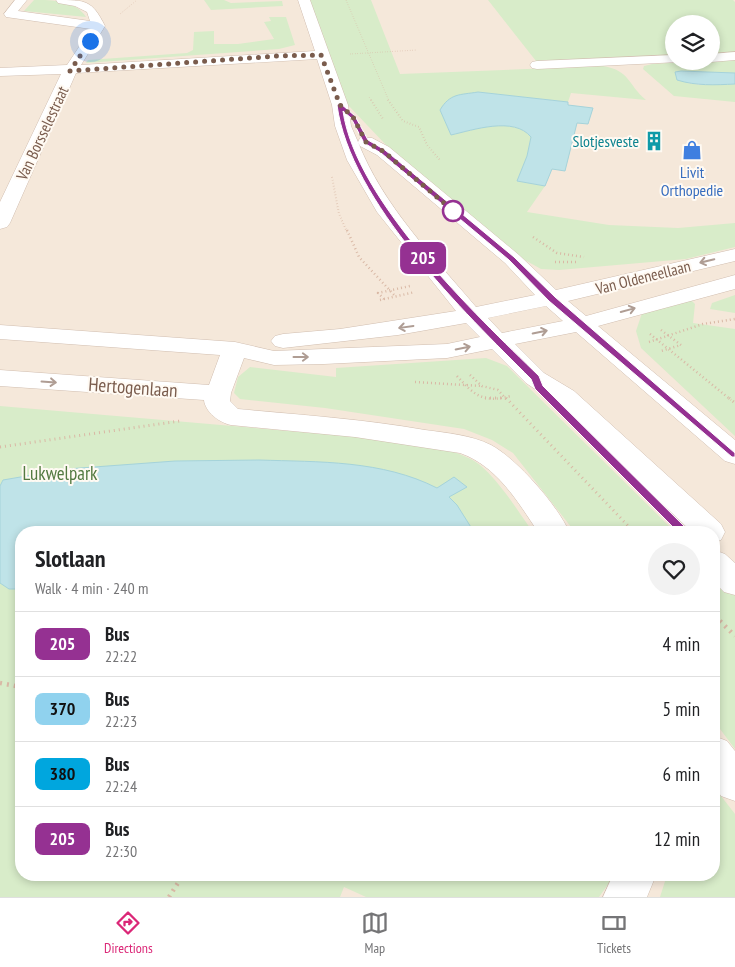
<!DOCTYPE html>
<meta charset="utf-8">
<style>
body{margin:0;font-family:"PT Sans Narrow",sans-serif;background:#f2f2f2;color:#202124;height:100vh;display:flex;flex-direction:column;font-size:19px;white-space:nowrap}
*{box-sizing:border-box;margin:0}
p{font-size:16px;color:#757577}
.icon{flex:none;width:28px;height:28px;fill:none;stroke:currentColor;stroke-width:2;stroke-linecap:round;stroke-linejoin:round}
.map{position:relative;flex:1;overflow:hidden}
.sheet{position:absolute;left:15px;top:526px;width:705px;height:355px;display:flex;flex-direction:column;background:#fff;border-radius:20px;box-shadow:0 2px 8px #0003}
.sheet>*{flex:none}
.badge{padding:0 10px;border-radius:8px;font-size:18px;line-height:32px}
.fabs{position:absolute;left:665px;top:15px;display:grid;gap:10px}
.fabs a{display:grid;place-items:center;width:55px;height:55px;border-radius:50%;background:#fff;box-shadow:0 2px 8px #0003;font-size:25px}
.you{position:absolute;width:25px;height:25px;margin:-12px;border:4px solid #fff;border-radius:50%;background:#1a73e8;box-shadow:0 0 0 8px #1a73e833}
.map>.badge{position:absolute;translate:-50% -50%;box-shadow:0 0 0 2px #fff}
.round{display:grid;place-items:center;flex:none;width:52px;height:52px;border-radius:26px;background:#f2f2f2}
.summary{display:flex;align-items:center;justify-content:space-between;height:85px;padding:0 20px}
h1{font-size:24px;font-weight:700;line-height:38px}
ul{padding:0;list-style:none}
li{display:flex;align-items:center;gap:15px;height:65px;padding:0 20px;border-top:1px solid #e0e0e0}
li div{flex:1}
li b{display:block;font-size:19px}
li em{font-style:normal}
li .badge{min-width:55px;font-weight:700;text-align:center}
.tabs{display:flex;justify-content:space-around;align-items:center;height:70px;border-top:1px solid #e0e0e0;background:#fff;font-size:14px;color:#757577}
.tabs a{display:grid;justify-items:center;gap:2px}
.tabs .on{color:#db2777}
.map>svg:first-child{display:block}
.residential{fill:#f5e8da;fill-rule:evenodd}
.green{fill:#d8ecc9}
.water{fill:#bfe3e8;stroke:#a5d3da}
.lines{fill:none;stroke-linecap:round;stroke-linejoin:round}
.minor-casing{stroke:#d1beb0;stroke-width:1}
.path-far4{stroke:#d9b8a5;stroke-width:1;stroke-dasharray:0.5 2;stroke-linecap:butt}
.path-far3{stroke:#d9b8a5;stroke-width:2;stroke-dasharray:0.5 2.5;stroke-linecap:butt}
.path-far2{stroke:#d9b8a5;stroke-width:2.5;stroke-dasharray:1 3;stroke-linecap:butt}
.path-far1{stroke:#d9b8a5;stroke-width:3;stroke-dasharray:1 4;stroke-linecap:butt}
.path{stroke:#d9b8a5;stroke-width:4.5;stroke-dasharray:2 5;stroke-linecap:butt}
.minor{fill:#fff;fill-rule:evenodd}
.oneway{stroke:#af9d94}
.line{fill:#953192;stroke:#fff}
.walk{stroke:#7a5c4d;stroke-width:5;stroke-dasharray:0 9}
.stop-dot{fill:#fff;stroke:#953192;stroke-width:2.5}
.labels{text-anchor:middle;dominant-baseline:central;stroke-width:4;stroke-linejoin:round;paint-order:stroke}
.far-street-label{font-size:16px;fill:#7a5c4d;stroke:#fffaf3}
.far-culture-label{font-size:16px;fill:#0d838f;stroke:#fffaf3;text-anchor:end}
.far-shop-label{font-size:16px;fill:#366cbe;stroke:#fffaf3}
.street-label{font-size:19px;fill:#7a5c4d;stroke:#fffaf3}
.park-label{font-size:19px;fill:#537a41;stroke:#fffaf3}
</style>
<div class="map">
<svg width="735" height="897" viewBox="0 0 735 897">
<rect width="100%" height="100%" fill="#fdf6ec"/>
<path class="residential" d="M 0,0 L 735,0 L 735,897 L 0,897 ZM 674,24 L 711,24 L 711,61 L 674,61 ZM 21,532 L 714,532 L 714,875 L 21,875 Z"/>
<g class="green">
<path d="M 34,0 C 53,0 75,0 86,17 L 24,11 Z"/>
<polygon points="204,0 224,0 231,3 282,1 283,6 211,10"/>
<path d="M 305,0 L 371,0 L 400,74 L 603,66 C 631,71 627,84 646,100 L 571,93 L 568,102 L 478,92 L 440,110 L 451,135 C 473,130 513,116 531,137 L 527,156 L 517,181 L 545,186 L 527,212 L 609,225 L 678,228 L 735,223 L 735,247 L 686,259 L 559,270 L 541,269 L 523,259 L 405,165 L 348,105 Z"/>
<polygon points="488,0 733,0 735,2 735,54 711,55 711,24 674,24 674,57 562,62 536,61"/>
<polygon points="269,17 286,17 295,45 279,49 86,63 88,60 187,53 193,50 194,32 214,31 214,44 238,44 274,39 264,22 271,21"/>
<polygon points="735,59 735,73 681,71 687,83 701,85 735,84 735,102 674,96 643,69 644,66 652,64"/>
<polygon points="735,295 735,313 710,309 712,303"/>
<polygon points="691,300 695,304 693,323 735,329 735,436 641,348 636,331 642,313"/>
<polygon points="486,358 507,366 675,532 575,532 513,453 492,440 464,429 325,408 240,399 234,393 238,377 250,367 336,377 336,368"/>
<path d="M 0,406 L 406,441 C 427,445 463,451 480,465 C 501,483 517,510 533,532 L 21,532 L 21,875 L 615,875 L 599,897 L 366,897 L 344,887 L 340,897 L 0,897 Z"/>
<polygon points="714,572 735,593 735,749 714,721"/>
<polygon points="714,787 735,814 735,897 660,897 667,875 714,875"/>
</g>
<g class="water">
<path d="M 681,71 L 735,73 L 735,84 C 715,85 696,86 677,80 L 675,72 Z"/>
<path d="M 478,92 L 568,102 L 568,105 L 593,108 L 588,124 L 577,123 L 565,171 L 552,169 L 545,186 L 517,181 L 527,156 L 531,137 C 514,116 473,130 451,135 L 440,110 C 450,93 460,95 478,92 Z"/>
<path d="M 259,460 C 319,462 382,460 437,488 L 454,477 L 467,487 L 449,497 L 457,505 L 474,532 L 21,532 L 21,589 L 9,589 L 0,583 L 0,486 L 3,480 L 67,469 L 175,461 Z"/>
</g>
<g class="lines">
<defs>
<g id="minor">
<path d="M 15,0 L 27,0 L 18,11 L 90,21 L 87,12 L 75,6 L 58,3 L 56,0 C 86,0 92,0 105,26 L 81,65 L 315,51 L 298,0 L 310,0 L 348,105 L 351,126 L 358,142 L 360,138 L 372,138 L 389,147 L 519,255 L 556,290 L 735,249 L 735,261 L 568,301 L 586,316 L 735,275 L 735,289 L 598,326 L 735,440 L 735,464 L 725,461 L 576,332 L 515,344 L 544,373 L 574,391 L 721,524 L 725,532 L 721,540 L 714,542 L 714,532 L 692,532 L 556,403 L 526,383 L 492,349 L 447,358 L 324,364 L 274,365 L 244,358 L 231,393 L 230,401 L 238,409 C 301,415 363,419 425,430 C 447,433 471,435 491,445 C 516,458 559,507 569,532 L 538,532 C 518,502 497,466 460,453 L 355,437 L 231,425 C 220,423 205,412 204,400 L 0,386 L 0,370 L 209,385 L 220,355 L 0,339 L 0,325 L 235,342 L 274,351 L 447,344 L 480,337 L 466,323 L 398,335 L 283,348 L 275,346 L 271,341 L 275,336 L 283,334 L 340,329 L 456,311 L 377,212 L 347,160 L 335,126 L 332,105 L 317,59 L 76,73 L 10,223 L 7,227 L 0,229 L 0,202 L 61,74 L 0,76 L 0,68 L 67,65 L 91,29 L 6,17 L 4,14 ZM 358,142 L 360,146 L 377,155 L 505,263 L 535,295 L 476,307 C 433,256 383,206 358,142 ZM 546,306 L 563,321 L 502,333 L 488,318 Z"/>
<polygon points="735,52 735,60 711,62 707,61 711,61 711,54"/>
<polygon points="674,55 674,61 679,62 537,69 532,68 530,65 532,62 537,61"/>
<polygon points="714,550 725,554 735,563 735,595 724,592 714,582"/>
<polygon points="714,736 727,741 735,751 735,801 721,796 714,785"/>
<polygon points="613,875 656,875 647,897 603,897"/>
</g>
</defs>
<use href="#minor" class="minor-casing"/>
<g class="path-far4">
<polyline points="346,0 389,101"/>
<polyline points="120,14 137,0"/>
<polyline points="350,54 417,50"/>
<polyline points="369,97 372,101"/>
</g>
<g class="path-far3">
<polyline points="371,100 383,119"/>
<polyline points="388,100 403,121 419,127 427,145 440,160"/>
<polyline points="332,177 339,214 347,232"/>
</g>
<g class="path-far2">
<polyline points="347,230 359,257 395,296"/>
<polyline points="533,237 557,253 584,257"/>
<polyline points="555,262 579,262"/>
<polyline points="384,299 378,293 410,286"/>
<polyline points="380,300 415,292"/>
<polyline points="661,330 681,345 661,351"/>
<polyline points="650,334 731,400"/>
<polyline points="649,342 703,324 735,319"/>
<polyline points="470,375 482,386 498,390 507,400"/>
<path d="M 457,376 C 475,396 483,403 511,396"/>
<polyline points="415,382 482,386"/>
</g>
<g class="path-far1">
<polyline points="485,398 502,398"/>
<polyline points="506,398 634,532"/>
<polyline points="729,398 735,403"/>
<polyline points="0,447 180,421"/>
<polyline points="714,615 716,617"/>
</g>
<g class="path">
<polyline points="715,616 735,636"/>
<polyline points="0,683 21,687"/>
<polyline points="169,897 183,875"/>
</g>
<use href="#minor" class="minor"/>
</g>
<defs><path id="oneway-shaft" d="M-6 0H5M1.5-3L5.5 0L1.5 3" fill="none" stroke-width="1.6" stroke-linecap="round" stroke-linejoin="round" transform="scale(1.25)"/></defs>
<g class="oneway">
<use href="#oneway-shaft" transform="translate(707 261) rotate(167)"/>
<use href="#oneway-shaft" transform="translate(628 310) rotate(-15)"/>
<use href="#oneway-shaft" transform="translate(406 327) rotate(172)"/>
<use href="#oneway-shaft" transform="translate(540 332) rotate(-12)"/>
<use href="#oneway-shaft" transform="translate(463 348) rotate(-11)"/>
<use href="#oneway-shaft" transform="translate(301 357)"/>
<use href="#oneway-shaft" transform="translate(49 382) rotate(4)"/>
</g>
<path class="line" d="M 340,103 L 355,116 L 368,140 L 385,150 L 514,257 L 555,297 L 735,453 L 735,457 L 732,457 L 549,301 L 509,260 L 381,153 L 364,143 L 351,118 L 343,111 C 356,201 475,314 539,376 L 543,386 L 688,530 L 690,532 L 688,535 L 681,535 L 535,389 L 531,379 C 464,312 350,202 337,105 Z"/>
<g class="lines">
<polyline class="walk" points="90,41 70,71 278,56 321,55 340,105 353,117 366,142 383,151 458,215 453,211"/>
</g>
<defs>
<symbol id="building-bare" viewBox="-9 -9 18 18"><path d="M-4-6H4V6H1V3H-1V6H-4ZM-2.5-4.3h1.7v1.8h-1.7ZM.8-4.3h1.7v1.8H.8ZM-2.5-1h1.7V.8h-1.7ZM.8-1h1.7V.8H.8Z" fill="#0f9aa8" stroke="#fffaf3" stroke-width="2.5" paint-order="stroke"/></symbol>
<symbol id="shop-bare" viewBox="-9 -9 18 18"><path d="M-5-2.5h2.3a2.7 3.5 0 0 1 5.4 0H5L5.5 6h-11ZM-1.5-2.5h3a1.5 2.3 0 0 0-3 0Z" fill="#3f7fe0" stroke="#fffaf3" stroke-width="2.5" paint-order="stroke"/></symbol>
</defs>
<g fill-rule="evenodd">
<use href="#building-bare" x="640" y="127" width="28" height="28"/>
<use href="#shop-bare" x="678" y="136" width="28" height="28"/>
</g>
<circle class="stop-dot" cx="453" cy="211" r="10"/>
<g class="labels">
<g class="far-street-label">
<text transform="translate(42 133) rotate(-65)">Van Borsselestraat</text>
<text transform="translate(643 277) rotate(-14)">Van Oldeneellaan</text>
</g>
<g class="far-culture-label">
<text x="639" y="141">Slotjesveste</text>
</g>
<g class="far-shop-label">
<text x="692" y="172">Livit<tspan x="692" dy="18">Orthopedie</tspan></text>
</g>
<g class="street-label">
<text transform="translate(133 387) rotate(4)">Hertogenlaan</text>
</g>
<g class="park-label">
<text x="60" y="473">Lukwelpark</text>
</g>
</g>
</svg>
<div class="fabs">
<a><svg class="icon" aria-label="layers" viewBox="0 0 24 24"><path d="M12 4l9 5-9 5-9-5zM3 14l9 5 9-5"/></svg></a>
</div>
<div class="you" style="left:90px;top:41px"></div>
<b class="badge" style="left:423px;top:258px;background:#953192;color:#fff">205</b>
<section class="sheet">
<div class="summary"><div><h1>Slotlaan</h1><p>Walk · 4 min · 240 m</p></div><a class="round"><svg class="icon" aria-label="heart" viewBox="0 0 24 24"><path d="M12 20l-8-8c-3-5 5-10 8-4 3-6 11-1 8 4z"/></svg></a></div>
<ul>
<li><span class="badge" style="background:#953192;color:#fff">205</span><div><b>Bus</b><p>22:22</p></div><em>4 min</em></li>
<li><span class="badge" style="background:#90d2ee;color:#111">370</span><div><b>Bus</b><p>22:23</p></div><em>5 min</em></li>
<li><span class="badge" style="background:#00a6de;color:#111">380</span><div><b>Bus</b><p>22:24</p></div><em>6 min</em></li>
<li><span class="badge" style="background:#953192;color:#fff">205</span><div><b>Bus</b><p>22:30</p></div><em>12 min</em></li>
</ul>
</section>
</div>
<nav class="tabs">
<a class="on"><svg class="icon" aria-label="directions" viewBox="0 0 24 24"><path d="M12 3l9 9-9 9-9-9zM9 14v-3h6M13 9l2 2-2 2"/></svg>Directions</a>
<a><svg class="icon" aria-label="map" viewBox="0 0 24 24"><path d="M3 6l6-2 6 2 6-2v14l-6 2-6-2-6 2zM9 4v14M15 6v14"/></svg>Map</a>
<a><svg class="icon" aria-label="tickets" viewBox="0 0 24 24"><path d="M3 7h18v10H3zM15 7v10"/></svg>Tickets</a>
</nav>
